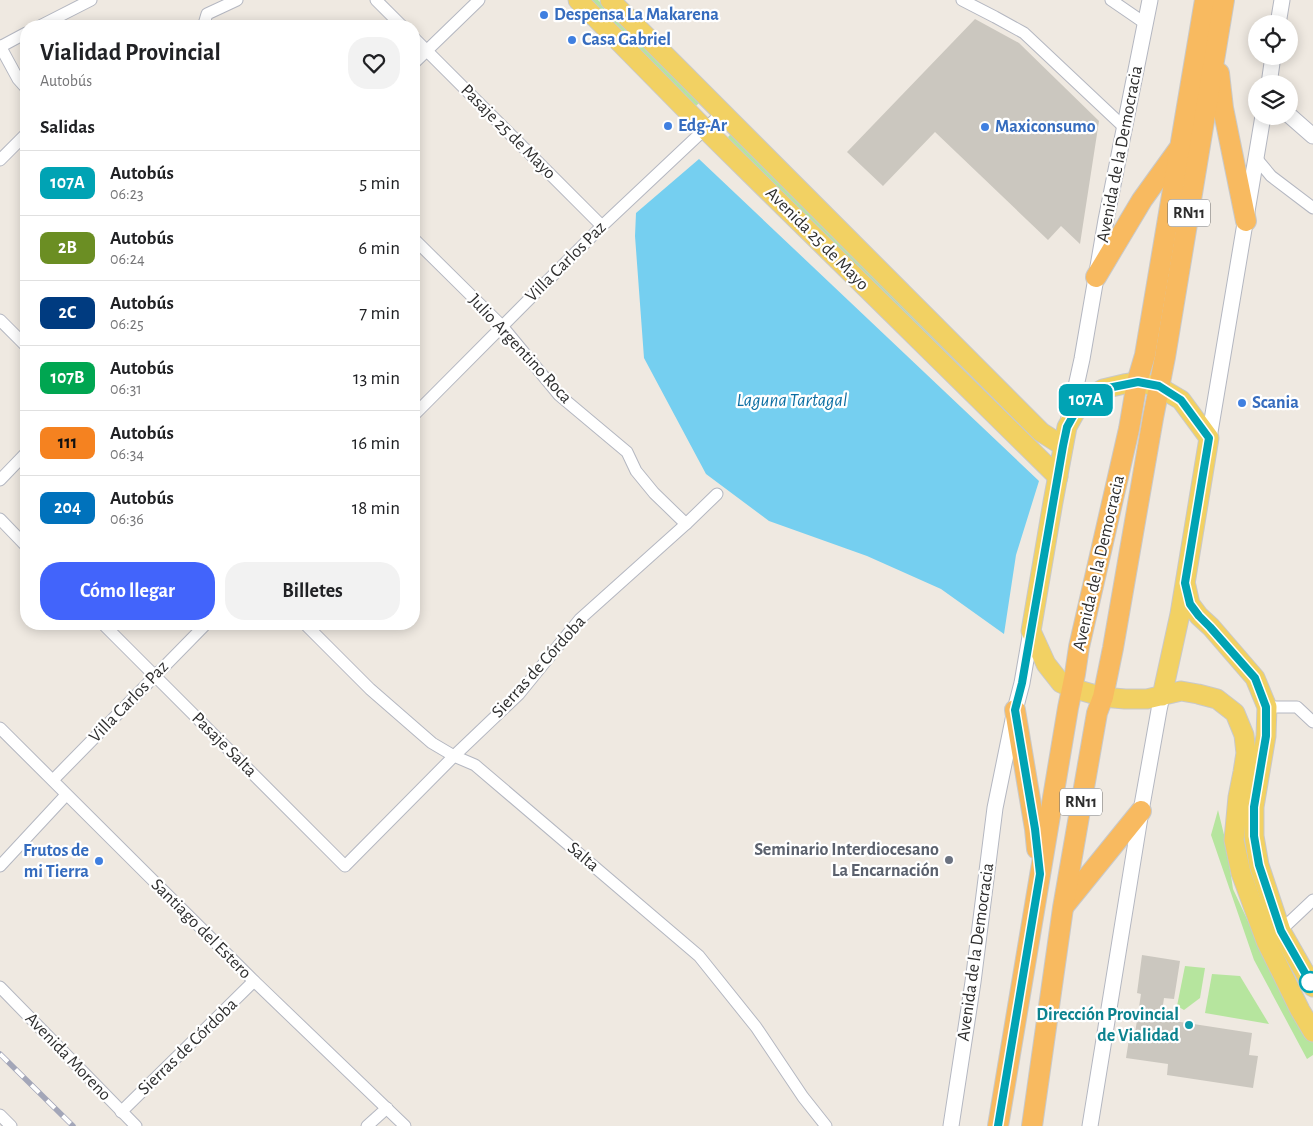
<!DOCTYPE html>
<html lang="es">
<meta charset="utf-8">
<style>
body{margin:0;font-family:"Alegreya Sans",sans-serif;background:#f2f2f2;color:#202124;height:100vh;display:flex;flex-direction:column;font-size:19px;white-space:nowrap}
*{box-sizing:border-box;margin:0}
p{font-size:16px;color:#757577}
.icon{flex:none;width:28px;height:28px;fill:none;stroke:currentColor;stroke-width:2;stroke-linecap:round;stroke-linejoin:round}
.map{position:relative;flex:1;overflow:hidden}
.details{position:absolute;left:20px;top:20px;width:400px;height:610px;display:flex;flex-direction:column;background:#fff;border-radius:20px;box-shadow:0 2px 12px #0003}
.details>*{flex:none}
.badge{padding:0 10px;border-radius:8px;font-size:18px;line-height:32px}
.tools{position:absolute;left:1248px;top:15px;display:grid;gap:10px}
.tools a{display:grid;place-items:center;width:50px;height:50px;border-radius:50%;background:#fff;box-shadow:0 2px 12px #0003;font-size:25px}
.map>.badge{position:absolute;translate:-50% -50%;box-shadow:0 0 0 2px #fff}
h2{padding:0 20px;font-size:19px;line-height:45px}
.round{display:grid;place-items:center;flex:none;width:52px;height:52px;border-radius:20px;background:#f2f2f2}
.summary{display:flex;align-items:center;justify-content:space-between;height:85px;padding:0 20px}
h1{font-size:24px;font-weight:700;line-height:38px}
.button{display:flex;gap:10px;margin-top:auto;padding:10px 20px}
.button a{flex:1;height:58px;border-radius:20px;background:#4264fb;color:#fff;font-size:20px;font-weight:700;line-height:58px;text-align:center}
.button a+a{background:#f2f2f2;color:#202124}
ul{padding:0;list-style:none}
li{display:flex;align-items:center;gap:15px;height:65px;padding:0 20px;border-top:1px solid #e0e0e0}
li div{flex:1}
li b{display:block;font-size:19px}
li em{font-style:normal}
li .badge{min-width:55px;font-weight:700;text-align:center}
.map>svg:first-child{display:block}
.green{fill:#b6e59e}
.water{fill:#75cff0}
.building{fill:#cbc7bf}
.lines{fill:none;stroke-linecap:round;stroke-linejoin:round}
.minor-casing{stroke:#b4b7c1;stroke-width:13}
.tertiary-casing{stroke:#b4b7c1;stroke-width:17}
.primary-casing{stroke:#c9c9c9;stroke-width:21}
.trunk-casing{stroke:#c9c9c9;stroke-width:22}
.minor{stroke:#fff;stroke-width:11}
.tertiary{stroke:#fff;stroke-width:15}
.primary{stroke:#f2d163;stroke-width:19}
.trunk{stroke:#f8ba60;stroke-width:20}
.rail-casing{stroke:#a3a6b8;stroke-width:5.5}
.rail{stroke:#fff;stroke-width:4;stroke-dasharray:11;stroke-linecap:butt}
.line-casing{stroke:#fff;stroke-width:11}
.line{stroke:#00a3b4;stroke-width:8}
.shop-dot{fill:#3f7fe0;stroke:#fff;stroke-width:2}
.worship-dot{fill:#6b7280;stroke:#fff;stroke-width:2}
.stop-dot{fill:#fff;stroke:#00a3b4;stroke-width:2.5}
.culture-dot{fill:#0f9aa8;stroke:#fff;stroke-width:2}
.labels{text-anchor:middle;dominant-baseline:central;stroke-width:4.5;stroke-linejoin:round;paint-order:stroke}
.shield{fill:#fff;stroke:#6d6d6d;stroke-width:1}
.shield-label{font-size:16px;font-weight:bold;fill:#2e2e2e}
.shop-label{font-size:18px;font-weight:bold;fill:#366cbe;stroke:#fff;text-anchor:start}
.street-label{font-size:18px;fill:#2e2e2e;stroke:#fff}
.worship-label{font-size:18px;font-weight:bold;fill:#5b616d;stroke:#fff;text-anchor:end}
.culture-label{font-size:18px;font-weight:bold;fill:#0d838f;stroke:#fff;text-anchor:end}
.water-label{font-size:19px;font-style:italic;fill:#0d6fa3;stroke:#fff}
</style>
<div class="map">
<svg width="1313" height="1126" viewBox="0 0 1313 1126">
<rect width="100%" height="100%" fill="#efe9e1"/>
<g class="green">
<polygon points="587,0 598,0 700,102 694,108"/>
<polygon points="731,134 1036,440 1033,439 729,139 728,137"/>
<polygon points="1218,810 1226,843 1233,889 1267,962 1313,1042 1313,1055 1307,1059 1254,960 1211,835"/>
<polygon points="1185,966 1205,968 1200,998 1184,1010 1177,1006"/>
<polygon points="1212,974 1240,976 1269,1024 1205,1013"/>
</g>
<polygon class="water" points="699,159 1039,481 1016,555 1004,634 941,589 867,556 769,521 706,474 644,358 635,236 636,213"/>
<g class="building">
<polygon points="975,19 1019,43 1099,121 1080,244 1061,226 1048,240 935,132 883,186 847,152"/>
<polygon points="1142,955 1180,961 1174,999 1164,998 1161,1019 1252,1033 1249,1055 1258,1056 1253,1088 1167,1075 1168,1064 1126,1058 1129,1039 1134,1040 1141,994 1137,993"/>
</g>
<g class="lines">
<defs>
<g id="minor">
<polyline points="376,0 402,26"/>
<polyline points="962,0 995,17 1024,33 1126,129"/>
<polyline points="1111,0 1146,24"/>
<polyline points="40,26 91,0"/>
<polyline points="205,26 204,24 207,14 237,0"/>
<polyline points="414,38 602,226"/>
<polyline points="0,46 18,79 26,88"/>
<polyline points="0,47 26,33"/>
<polyline points="414,63 479,0"/>
<polyline points="1256,158 1271,176 1313,208"/>
<polyline points="0,160 26,134"/>
<polyline points="414,239 502,326 559,395 627,452 636,471 654,493 686,524"/>
<polyline points="0,320 26,346"/>
<polyline points="414,415 602,226 722,113"/>
<polyline points="0,480 26,453"/>
<polyline points="0,519 26,546"/>
<polyline points="103,624 345,866 454,756 519,694 580,619 686,524 717,494"/>
<polyline points="305,624 370,689 432,743 454,756 475,765 699,956 756,1027 803,1097 826,1126"/>
<polyline points="1267,707 1297,707 1313,722"/>
<polyline points="0,728 254,981 405,1126"/>
<polyline points="53,780 206,624"/>
<polyline points="0,866 66,795"/>
<polyline points="1278,933 1313,900"/>
<polyline points="0,987 136,1126"/>
<polyline points="121,1112 254,981"/>
<polyline points="0,1115 11,1126"/>
<polyline points="367,1126 387,1108"/>
</g>
<g id="tertiary">
<polyline points="1278,24 1282,0"/>
<polyline points="1269,84 1273,56"/>
<polyline points="1289,115 1313,136"/>
<polyline points="1069,418 1082,359 1106,220 1150,0"/>
<polyline points="1209,438 1263,116"/>
<polyline points="951,1126 973,982 995,808 1015,710 1022,683 1031,631"/>
<polyline points="1090,1126 1141,811 1159,710 1162,696"/>
</g>
<g id="primary">
<polyline points="578,0 705,129 1058,477"/>
<polyline points="610,0 1041,432 1063,446"/>
<polyline points="1186,586 1190,604 1199,616 1211,627 1255,678 1267,707 1266,736 1254,807 1254,836 1259,865 1281,931 1313,987"/>
<polyline points="1162,696 1180,614 1209,438 1181,400 1159,387 1137,382 1124,384 1103,389 1086,399 1077,409 1067,427 1053,502 1031,631 1046,664 1061,683 1072,688 1103,697 1125,699 1147,699 1181,691 1198,694 1217,699 1235,713 1244,735 1246,753 1243,772 1238,797 1234,840 1241,873 1266,941 1300,1010 1313,1032"/>
</g>
<g id="trunk">
<polyline points="1219,73 1223,108 1246,221"/>
<polyline points="1096,277 1142,200 1178,150"/>
<polyline points="1015,710 1035,829 1037,849"/>
<polyline points="1064,906 1141,811"/>
<polyline points="998,1126 1068,708 1075,674 1079,647 1129,429 1137,382 1145,355 1205,0"/>
<polyline points="1032,1126 1063,908 1097,713 1103,697 1113,648 1153,418 1165,357 1224,0"/>
</g>
</defs>
<use href="#minor" class="minor-casing"/>
<use href="#tertiary" class="tertiary-casing"/>
<use href="#primary" class="primary-casing"/>
<use href="#trunk" class="trunk-casing"/>
<use href="#minor" class="minor"/>
<use href="#tertiary" class="tertiary"/>
<use href="#primary" class="primary"/>
<use href="#trunk" class="trunk"/>
<defs>
<polyline id="rail" points="0,1054 73,1126"/>
</defs>
<use href="#rail" class="rail-casing"/>
<use href="#rail" class="rail"/>
</g>
<g class="lines">
<defs>
<polyline id="line" points="998,1126 1040,874 1035,829 1015,710 1022,683 1063,446 1067,427 1077,409 1086,399 1103,389 1138,382 1159,386 1181,400 1209,438 1185,583 1190,604 1199,616 1210,627 1255,678 1266,707 1266,736 1254,807 1254,836 1259,865 1281,931 1313,987"/>
</defs>
<use href="#line" class="line-casing"/>
<use href="#line" class="line"/>
</g>
<g class="shop-dot">
<circle cx="544" cy="15" r="5"/>
<circle cx="572" cy="40" r="5"/>
<circle cx="668" cy="126" r="5"/>
<circle cx="985" cy="127" r="5"/>
<circle cx="1242" cy="403" r="5"/>
<circle cx="99" cy="861" r="5"/>
</g>
<circle class="worship-dot" cx="949" cy="860" r="5"/>
<circle class="stop-dot" cx="1310" cy="982" r="10"/>
<circle class="culture-dot" cx="1189" cy="1025" r="5"/>
<g class="labels">
<g class="shield">
<rect x="1168" y="199.5" width="42" height="27" rx="4"/>
<rect x="1060" y="788.5" width="42" height="27" rx="4"/>
</g>
<g class="shield-label">
<text x="1189" y="213">RN11</text>
<text x="1081" y="802">RN11</text>
</g>
<g class="shop-label">
<text x="554" y="15">Despensa La Makarena</text>
<text x="582" y="40">Casa Gabriel</text>
<text x="678" y="126">Edg-Ar</text>
<text x="995" y="127">Maxiconsumo</text>
<text x="1252" y="403">Scania</text>
<text x="89" y="851" text-anchor="end">Frutos de<tspan x="89" dy="21">mi Tierra</tspan></text>
</g>
<g class="street-label">
<text transform="translate(508 132) rotate(45)">Pasaje 25 de Mayo</text>
<text transform="translate(1120 154) rotate(-79)">Avenida de la Democracia</text>
<text transform="translate(817 239) rotate(45)">Avenida 25 de Mayo</text>
<text transform="translate(566 262) rotate(-45)">Villa Carlos Paz</text>
<text transform="translate(520 349) rotate(47)">Julio Argentino Roca</text>
<text transform="translate(1099 563) rotate(-77)">Avenida de la Democracia</text>
<text transform="translate(539 667) rotate(-48)">Sierras de Córdoba</text>
<text transform="translate(129 702) rotate(-46)">Villa Carlos Paz</text>
<text transform="translate(224 745) rotate(45)">Pasaje Salta</text>
<text transform="translate(583 857) rotate(40)">Salta</text>
<text transform="translate(201 929) rotate(45)">Santiago del Estero</text>
<text transform="translate(976 952) rotate(-82)">Avenida de la Democracia</text>
<text transform="translate(188 1047) rotate(-44)">Sierras de Córdoba</text>
<text transform="translate(68 1057) rotate(46)">Avenida Moreno</text>
</g>
<g class="worship-label">
<text x="939" y="850">Seminario Interdiocesano<tspan x="939" dy="21">La Encarnación</tspan></text>
</g>
<g class="culture-label">
<text x="1179" y="1015">Dirección Provincial<tspan x="1179" dy="21">de Vialidad</tspan></text>
</g>
<g class="water-label">
<text x="792" y="400">Laguna Tartagal</text>
</g>
</g>
</svg>
<div class="tools">
<a><svg class="icon" aria-label="locate" viewBox="0 0 24 24"><circle cx="12" cy="12" r="6"/><path d="M12 2v4M12 18v4M2 12h4M18 12h4"/></svg></a>
<a><svg class="icon" aria-label="layers" viewBox="0 0 24 24"><path d="M12 4l9 5-9 5-9-5zM3 14l9 5 9-5"/></svg></a>
</div>
<b class="badge" style="left:1086px;top:400px;background:#00a3b4;color:#fff">107A</b>
<section class="details">
<div class="summary"><div><h1>Vialidad Provincial</h1><p>Autobús</p></div><a class="round"><svg class="icon" aria-label="heart" viewBox="0 0 24 24"><path d="M12 20l-8-8c-3-5 5-10 8-4 3-6 11-1 8 4z"/></svg></a></div>
<h2>Salidas</h2>
<ul>
<li><span class="badge" style="background:#00a3b4;color:#fff">107A</span><div><b>Autobús</b><p>06:23</p></div><em>5 min</em></li>
<li><span class="badge" style="background:#6b8e23;color:#fff">2B</span><div><b>Autobús</b><p>06:24</p></div><em>6 min</em></li>
<li><span class="badge" style="background:#003b80;color:#fff">2C</span><div><b>Autobús</b><p>06:25</p></div><em>7 min</em></li>
<li><span class="badge" style="background:#00a651;color:#fff">107B</span><div><b>Autobús</b><p>06:31</p></div><em>13 min</em></li>
<li><span class="badge" style="background:#f58220;color:#111">111</span><div><b>Autobús</b><p>06:34</p></div><em>16 min</em></li>
<li><span class="badge" style="background:#0072bc;color:#fff">204</span><div><b>Autobús</b><p>06:36</p></div><em>18 min</em></li>
</ul>
<div class="button"><a>Cómo llegar</a><a>Billetes</a></div>
</section>
</div>
